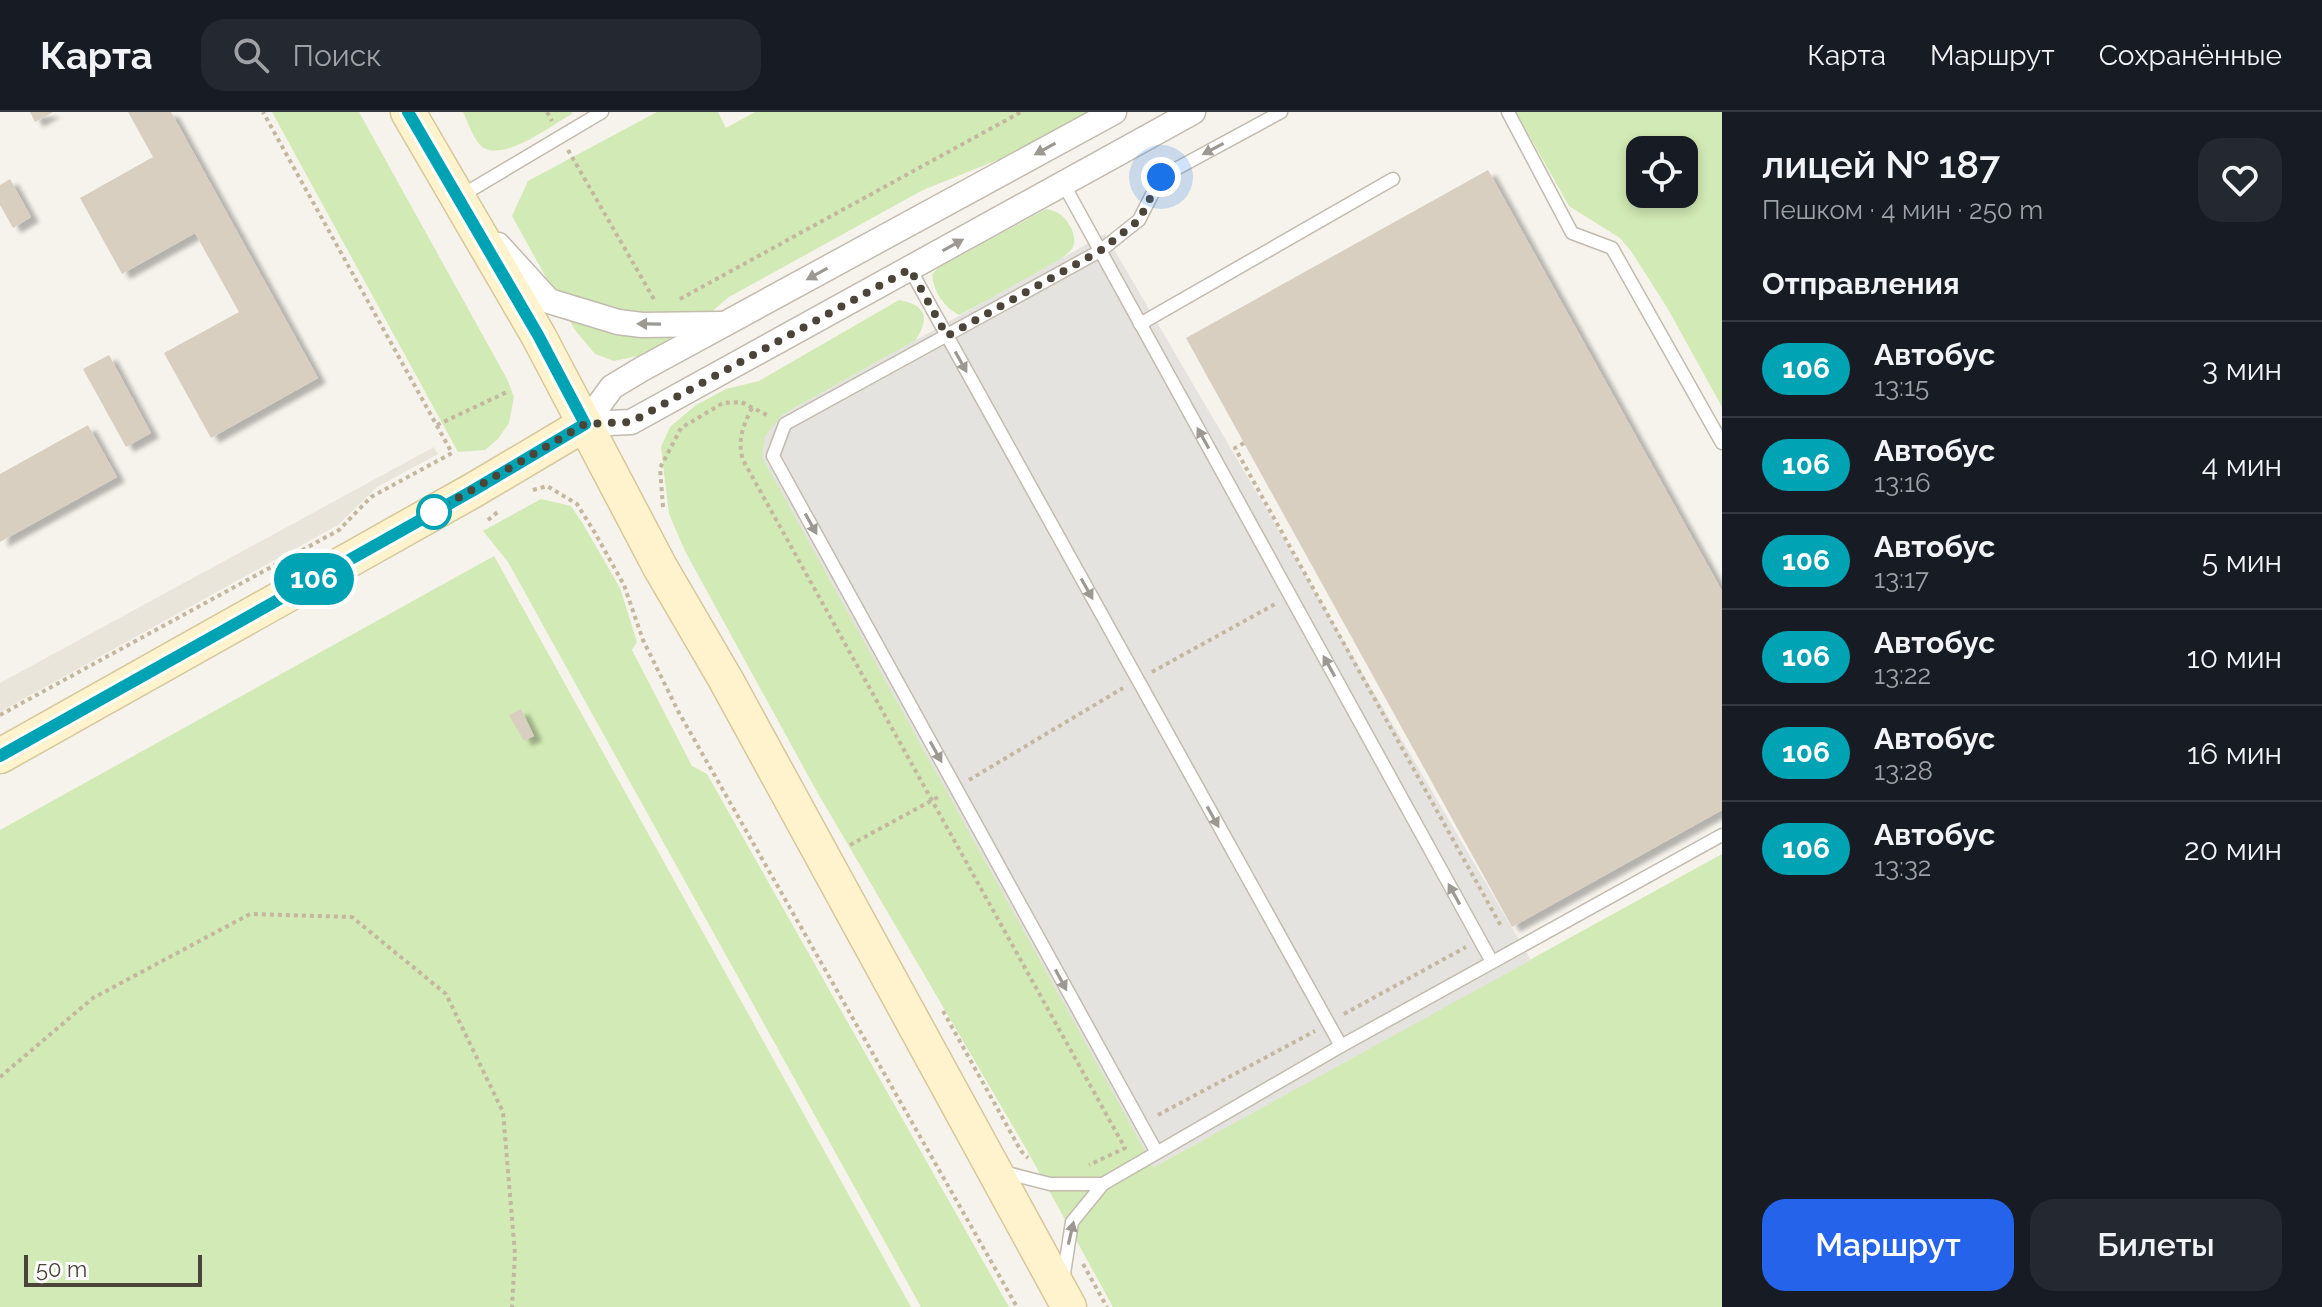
<!DOCTYPE html>
<html lang="ru">
<meta charset="utf-8">
<style>
body{margin:0;font-family:Raleway,sans-serif;background:#242831;color:#f1f3f6;height:100vh;display:flex;flex-direction:column;font-size:30px;white-space:nowrap}
*{box-sizing:border-box;margin:0}
p{font-size:26px;color:#9ea1a6}
.icon{flex:none;width:44px;height:44px;fill:none;stroke:currentColor;stroke-width:2;stroke-linecap:round;stroke-linejoin:round}
.map{position:relative;flex:1;overflow:hidden}
.side{display:flex;flex-direction:column;background:#171b24;width:600px}
.side>*{flex:none}
.badge{padding:0 16px;border-radius:26px;font-size:28px;line-height:52px}
.controls{position:absolute;left:1626px;top:24px;display:grid;gap:16px}
.controls a{display:grid;place-items:center;width:72px;height:72px;border-radius:16px;background:#171b24;box-shadow:0 4px 12px #0003;font-size:40px}
.scale{position:absolute;left:24px;bottom:20px;width:178px;box-sizing:border-box;padding-left:8px;border:4px solid #4b4439;border-top:0;font-size:22px;line-height:28px;white-space:nowrap;color:#4b4439;-webkit-text-stroke:6px #fff;paint-order:stroke}
.you{position:absolute;width:40px;height:40px;margin:-20px;border:6px solid #fff;border-radius:50%;background:#1a73e8;box-shadow:0 0 0 12px #1a73e833}
.map>.badge{position:absolute;translate:-50% -50%;box-shadow:0 0 0 4px #fff}
h2{padding:0 40px;font-size:30px;line-height:72px}
.round{display:grid;place-items:center;flex:none;width:84px;height:84px;border-radius:24px;background:#242831}
.summary{display:flex;align-items:center;justify-content:space-between;height:136px;padding:0 40px}
h1{font-size:38px;font-weight:600;line-height:60px}
.cta{display:flex;gap:16px;margin-top:auto;padding:16px 40px}
.cta a{flex:1;height:92px;border-radius:24px;background:#2563eb;color:#fff;font-size:32px;font-weight:600;line-height:92px;text-align:center}
.cta a+a{background:#242831;color:#f1f3f6}
ul{padding:0;list-style:none}
li{display:flex;align-items:center;gap:24px;height:96px;padding:0 40px;border-top:2px solid #363941}
li div{flex:1}
li b{display:block;font-size:30px}
li em{font-style:normal}
li .badge{min-width:88px;font-weight:700;text-align:center}
header{display:flex;align-items:center;gap:48px;box-sizing:border-box;height:112px;padding:0 40px;background:#171b24;border-bottom:2px solid #363941}
header strong{font-size:38px}
nav{display:flex;gap:44px;margin-inline-start:auto;font-size:28px}
.search{width:560px;height:72px;background:#242831;display:flex;align-items:center;gap:20px;box-sizing:border-box;padding:0 28px;border-radius:24px;color:#9ea1a6;font-size:30px}
main{display:flex;flex:1;min-height:0}
.map>svg:first-child{display:block}
.residential{fill:#eae5da}
.green{fill:#d2eab5;fill-rule:evenodd}
.parking{fill:#e5e3e0}
.building{fill:#d8cfc1;filter:url(#shadow)}
.lines{fill:none;stroke-linecap:round;stroke-linejoin:round}
.lane-casing{stroke:#c2bbae;stroke-width:15}
.street-casing{stroke:#c2bbae;stroke-width:27}
.secondary-casing{stroke:#d6c79b;stroke-width:37}
.path{stroke:#c4b79f;stroke-width:4;stroke-dasharray:4 4;stroke-linecap:butt}
.lane{stroke:#fff;stroke-width:12}
.street{stroke:#fff;stroke-width:24}
.secondary{stroke:#fff3cd;stroke-width:34}
.oneway{fill:#9c9892}
.line-casing{stroke:#fff;stroke-width:18}
.line{stroke:#00a3b4;stroke-width:12}
.walk{stroke:#4b4439;stroke-width:8;stroke-dasharray:0 14.4}
.stop-dot{fill:#fff;stroke:#00a3b4;stroke-width:4}
</style>
<header>
<strong>Карта</strong>
<div class="search"><svg class="icon" aria-label="search" viewBox="0 0 24 24"><circle cx="10" cy="10" r="6"/><path d="M15 15l6 6"/></svg>Поиск</div>
<nav><a>Карта</a><a>Маршрут</a><a>Сохранённые</a></nav>
</header>
<main>
<div class="map">
<svg width="1722" height="1195" viewBox="0 0 1722 1195">
<defs>
<filter id="shadow"><feDropShadow dx="8" dy="5" stdDeviation="2" flood-color="#0004"/></filter>
</defs>
<rect width="100%" height="100%" fill="#f6f3ec"/>
<polygon class="residential" points="434,335 438,342 377,375 338,413 0,600 0,571"/>
<g class="green">
<polygon points="272,0 359,0 507,267 514,285 509,311 498,327 485,338 458,340"/>
<path d="M 463,0 L 572,0 L 572,2 C 552,13 509,46 486,37 C 475,33 468,10 463,0 Z"/>
<polygon points="657,0 718,0 726,16 755,0 1092,0 1027,36 923,78 729,185 686,221 656,240 614,249 595,242 575,218 512,104 528,69"/>
<path d="M 1516,0 L 1722,0 L 1722,295 L 1668,197 L 1631,139 L 1620,126 L 1569,94 ZM 1640,38 L 1684,38 L 1684,82 L 1640,82 Z"/>
<path d="M 1046,97 C 1057,99 1064,103 1070,114 C 1074,120 1076,131 1072,137 C 1060,153 981,191 959,203 C 944,195 934,181 932,163 L 938,156 Z"/>
<path d="M 899,188 C 927,193 930,207 915,229 L 782,303 L 1154,1055 L 1722,742 L 1722,1195 L 1113,1195 L 1024,1033 L 816,678 L 685,439 L 669,402 L 661,335 L 670,315 L 696,293 L 726,277 L 759,269 Z"/>
<polygon points="541,387 571,394 583,412 620,476 637,530 632,538 692,654 707,662 1009,1195 921,1195 508,450 483,419"/>
<polygon points="494,444 911,1195 0,1195 0,718"/>
</g>
<polygon class="parking" points="1105,122 1531,848 1154,1055 762,345 765,324 782,303"/>
<g class="building">
<polygon points="30,0 53,0 35,10"/>
<polygon points="128,0 171,0 318,266 211,326 164,241 239,200 195,121 122,162 80,86 153,45"/>
<polygon points="1488,58 1722,479 1722,698 1512,815 1186,226"/>
<polygon points="10,67 31,105 13,116 0,93 0,73"/>
<polygon points="109,243 151,321 126,335 83,257"/>
<polygon points="88,313 117,365 0,430 0,362"/>
<polygon points="521,597 534,624 524,629 509,603"/>
</g>
<g class="lines">
<defs>
<g id="lane">
<polyline points="1508,0 1572,121 1612,136 1722,331"/>
<polyline points="1064,73 1492,850"/>
<polyline points="459,85 602,0"/>
<polyline points="910,157 1341,934"/>
<polyline points="1140,212 1393,67"/>
<polyline points="1156,1039 773,344 785,312 1100,139 1139,108 1161,65 1281,0"/>
<polyline points="1003,1060 1050,1072 1103,1072"/>
<polyline points="1063,1168 1072,1110 1103,1072 1341,934 1722,723"/>
</g>
<g id="street">
<polyline points="498,133 549,189 618,210 642,213 720,212"/>
<polyline points="585,312 631,310 1193,0"/>
<polyline points="585,312 612,275 642,257 1114,0"/>
</g>
<g id="secondary">
<polyline points="408,0 538,223 660,455 726,568 1069,1195"/>
<polyline points="0,644 472,379 585,312"/>
</g>
</defs>
<use href="#lane" class="lane-casing"/>
<use href="#street" class="street-casing"/>
<use href="#secondary" class="secondary-casing"/>
<g class="path">
<polyline points="547,0 552,9"/>
<polyline points="568,38 655,189"/>
<polyline points="680,187 1021,0"/>
<path d="M 752,296 C 743,314 737,328 743,348 L 1125,1036 L 1089,1053"/>
<polyline points="437,313 507,280"/>
<polyline points="1244,331 1235,336 1501,814"/>
<polyline points="533,378 547,374 577,392 595,421 624,473 643,528 678,599 1017,1195"/>
<polyline points="663,395 660,356 681,316 723,291 741,290 769,304"/>
<polyline points="488,408 499,399"/>
<polyline points="1152,560 1277,491"/>
<polyline points="0,603 339,418 371,385 452,341 263,0"/>
<polyline points="969,668 1123,576"/>
<polyline points="850,733 940,684"/>
<polyline points="943,899 1021,1039 1028,1046"/>
<polyline points="1344,902 1466,835"/>
<polyline points="0,965 93,886 250,802 352,805 446,882 503,1000 515,1142 512,1195"/>
<polyline points="1158,1003 1315,919"/>
<polyline points="1083,1152 1107,1195"/>
</g>
<use href="#lane" class="lane"/>
<use href="#street" class="street"/>
<use href="#secondary" class="secondary"/>
</g>
<defs><path id="oneway-solid" d="M-6-.8H1V-3.2L6.5 0L1 3.2V.8H-6Z" transform="scale(2)"/></defs>
<g class="oneway">
<use href="#oneway-solid" transform="translate(1045 37) rotate(151)"/>
<use href="#oneway-solid" transform="translate(1213 37) rotate(152)"/>
<use href="#oneway-solid" transform="translate(953 133) rotate(-29)"/>
<use href="#oneway-solid" transform="translate(817 162) rotate(151)"/>
<use href="#oneway-solid" transform="translate(649 212) rotate(-179)"/>
<use href="#oneway-solid" transform="translate(961 250) rotate(61)"/>
<use href="#oneway-solid" transform="translate(1203 326) rotate(-119)"/>
<use href="#oneway-solid" transform="translate(811 412) rotate(61)"/>
<use href="#oneway-solid" transform="translate(1087 477) rotate(61)"/>
<use href="#oneway-solid" transform="translate(1329 554) rotate(-119)"/>
<use href="#oneway-solid" transform="translate(936 640) rotate(61)"/>
<use href="#oneway-solid" transform="translate(1213 705) rotate(61)"/>
<use href="#oneway-solid" transform="translate(1454 782) rotate(-119)"/>
<use href="#oneway-solid" transform="translate(1061 868) rotate(62)"/>
<use href="#oneway-solid" transform="translate(1071 1121) rotate(-77)"/>
</g>
<g class="lines">
<defs>
<polyline id="line" points="0,644 472,379 585,312 538,223 408,0"/>
</defs>
<use href="#line" class="line-casing"/>
<use href="#line" class="line"/>
<polyline class="walk" points="434,400 585,312 631,310 910,157 947,224 1100,139 1139,108 1161,65"/>
</g>
<circle class="stop-dot" cx="434" cy="400" r="16"/>
</svg>
<div class="controls">
<a><svg class="icon" aria-label="locate" viewBox="0 0 24 24"><circle cx="12" cy="12" r="6"/><path d="M12 2v4M12 18v4M2 12h4M18 12h4"/></svg></a>
</div>
<div class="scale">50 m</div>
<div class="you" style="left:1161px;top:65px"></div>
<b class="badge" style="left:314px;top:467px;background:#00a3b4;color:#fff">106</b>
</div>
<section class="side">
<div class="summary"><div><h1>лицей № 187</h1><p>Пешком · 4 мин · 250 m</p></div><a class="round"><svg class="icon" aria-label="heart" viewBox="0 0 24 24"><path d="M12 20l-8-8c-3-5 5-10 8-4 3-6 11-1 8 4z"/></svg></a></div>
<h2>Отправления</h2>
<ul>
<li><span class="badge" style="background:#00a3b4;color:#fff">106</span><div><b>Автобус</b><p>13:15</p></div><em>3 мин</em></li>
<li><span class="badge" style="background:#00a3b4;color:#fff">106</span><div><b>Автобус</b><p>13:16</p></div><em>4 мин</em></li>
<li><span class="badge" style="background:#00a3b4;color:#fff">106</span><div><b>Автобус</b><p>13:17</p></div><em>5 мин</em></li>
<li><span class="badge" style="background:#00a3b4;color:#fff">106</span><div><b>Автобус</b><p>13:22</p></div><em>10 мин</em></li>
<li><span class="badge" style="background:#00a3b4;color:#fff">106</span><div><b>Автобус</b><p>13:28</p></div><em>16 мин</em></li>
<li><span class="badge" style="background:#00a3b4;color:#fff">106</span><div><b>Автобус</b><p>13:32</p></div><em>20 мин</em></li>
</ul>
<div class="cta"><a>Маршрут</a><a>Билеты</a></div>
</section>
</main>
